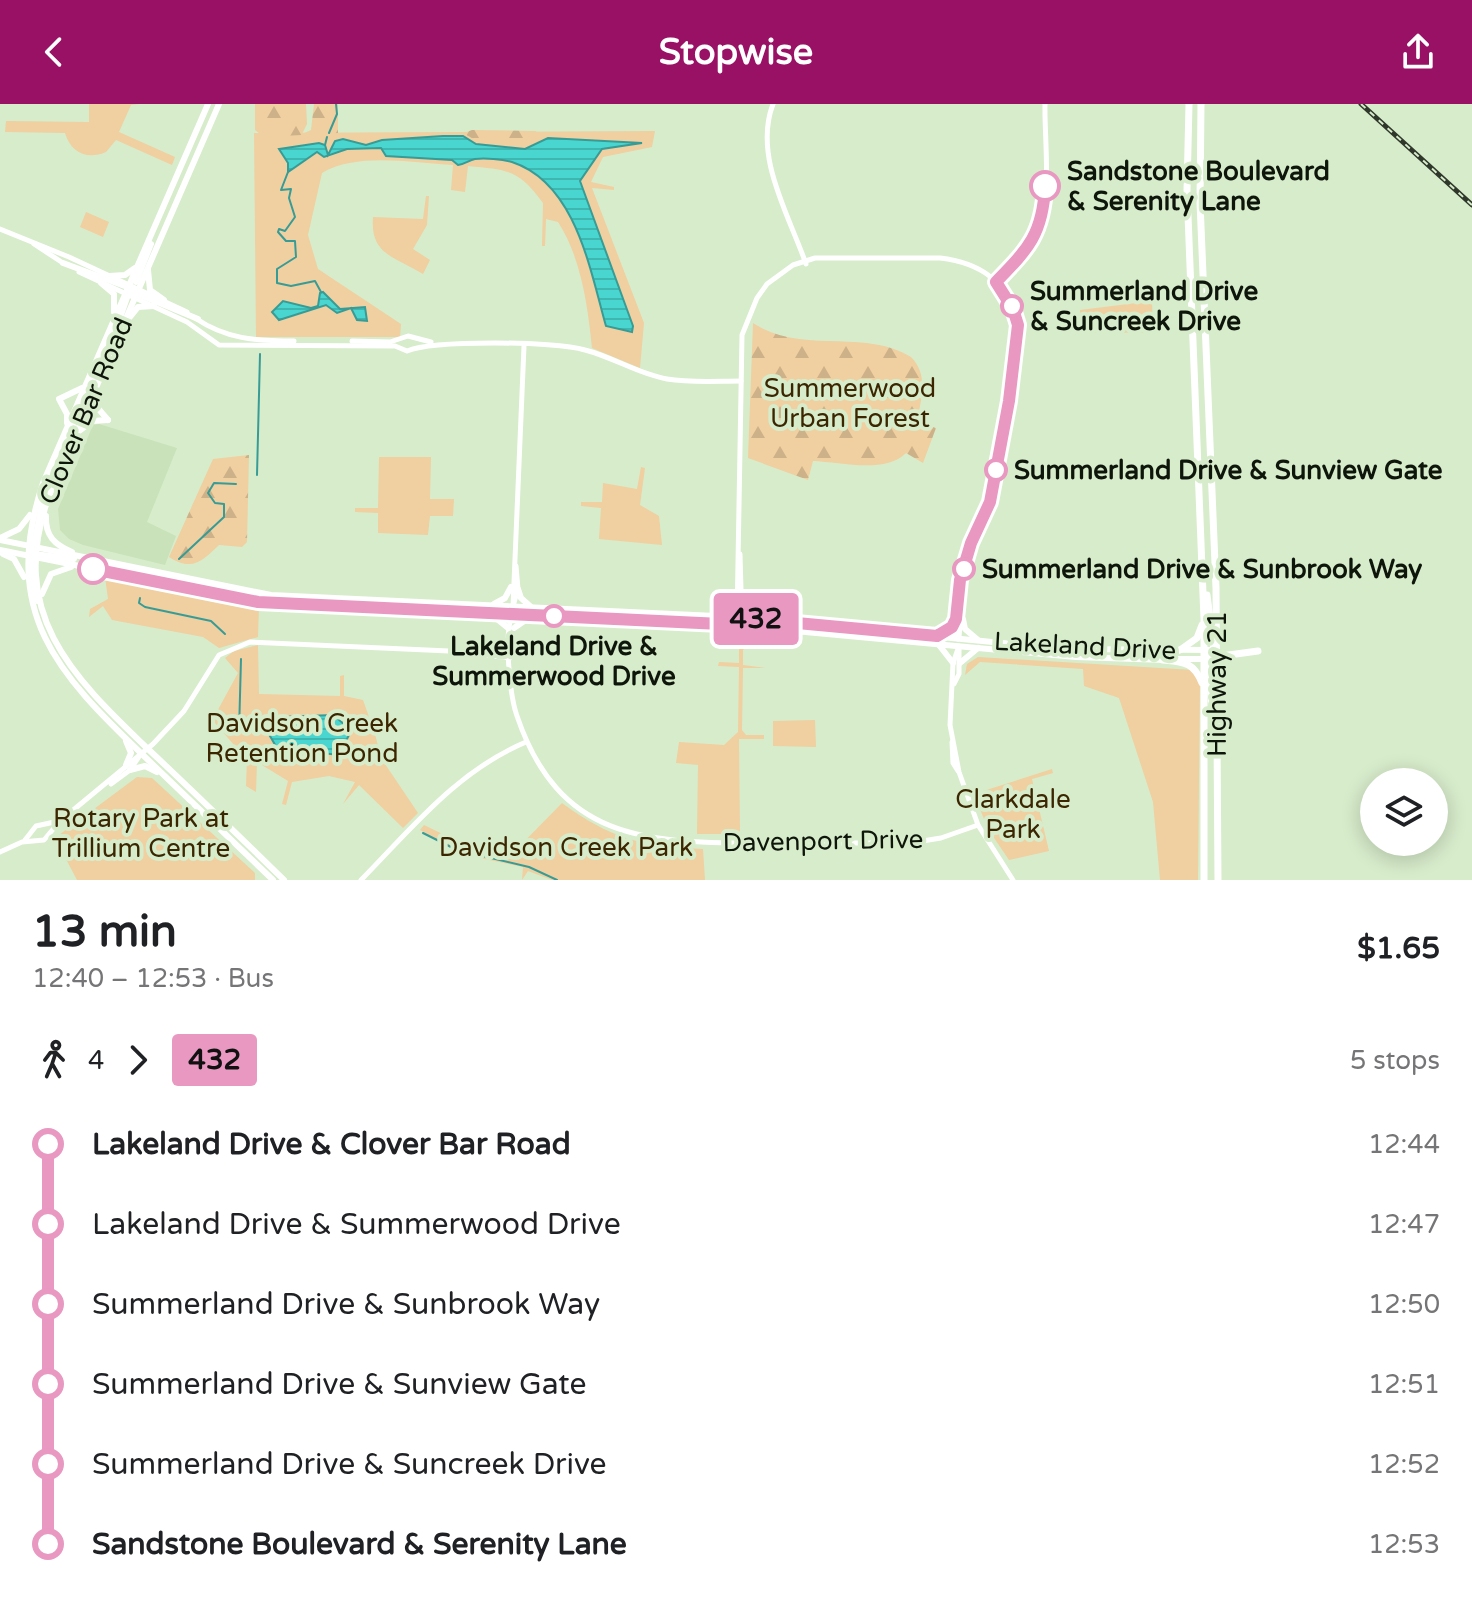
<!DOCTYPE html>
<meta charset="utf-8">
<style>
body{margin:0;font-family:"Varela Round",sans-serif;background:#f6f6f6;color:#202124;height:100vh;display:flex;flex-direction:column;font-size:30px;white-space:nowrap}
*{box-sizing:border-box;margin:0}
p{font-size:26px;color:#757577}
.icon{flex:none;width:44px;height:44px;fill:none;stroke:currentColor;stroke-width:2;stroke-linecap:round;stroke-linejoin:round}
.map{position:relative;height:776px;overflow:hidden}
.details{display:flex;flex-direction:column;background:#fff;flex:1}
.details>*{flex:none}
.badge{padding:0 16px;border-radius:6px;font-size:28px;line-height:52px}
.fabs{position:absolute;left:1360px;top:664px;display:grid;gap:16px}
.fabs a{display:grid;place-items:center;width:88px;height:88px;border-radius:50%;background:#fff;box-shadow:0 4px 20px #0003;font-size:40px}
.map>.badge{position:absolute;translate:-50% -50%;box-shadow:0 0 0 4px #fff}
.legs{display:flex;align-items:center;gap:12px;height:88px;padding:0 32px;font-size:26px}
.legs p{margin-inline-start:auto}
.headline{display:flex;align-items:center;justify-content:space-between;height:136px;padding:0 32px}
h1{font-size:44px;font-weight:800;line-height:60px}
ul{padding:0 32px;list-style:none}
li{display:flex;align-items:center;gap:28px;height:80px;font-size:30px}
li i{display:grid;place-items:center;width:12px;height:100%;margin:0 10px;background:currentColor}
li i::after{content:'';width:20px;height:20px;margin:-10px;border:6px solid;border-radius:50%;background:#fff}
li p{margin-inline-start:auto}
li:first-child i{background:linear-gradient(#0000 50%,currentColor 0)}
li:last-child i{background:linear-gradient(currentColor 50%,#0000 0)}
header{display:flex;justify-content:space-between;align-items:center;height:104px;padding:0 32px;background:#991164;color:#fff;font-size:36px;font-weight:800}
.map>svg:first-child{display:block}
.built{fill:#c9e2ba}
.green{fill:#f0cfa0}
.forest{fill:url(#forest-firs)}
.water{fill:url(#water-rules);stroke:#379c95;stroke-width:2}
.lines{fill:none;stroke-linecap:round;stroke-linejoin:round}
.stream{stroke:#379c95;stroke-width:2}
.tertiary{stroke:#fff;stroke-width:5}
.secondary{stroke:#fff;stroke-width:6}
.primary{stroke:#fff;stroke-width:7}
.rail-casing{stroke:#2f382a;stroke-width:5}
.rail{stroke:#d7eccb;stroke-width:2;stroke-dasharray:6;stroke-linecap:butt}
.line-1-casing{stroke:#fff;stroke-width:18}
.line-1{stroke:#e898c1;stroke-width:12}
.stop-1-dot{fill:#fff;stroke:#e898c1;stroke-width:4}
.labels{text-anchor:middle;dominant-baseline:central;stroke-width:8;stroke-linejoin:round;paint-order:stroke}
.stop-label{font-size:26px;font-weight:bold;fill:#0e150a;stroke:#d7eccb;text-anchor:start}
.park-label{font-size:26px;fill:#3c2601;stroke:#d7eccb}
.street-label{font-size:26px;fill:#0e150a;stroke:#d7eccb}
</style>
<header><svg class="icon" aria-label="back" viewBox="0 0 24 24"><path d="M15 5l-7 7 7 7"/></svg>Stopwise<svg class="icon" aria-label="share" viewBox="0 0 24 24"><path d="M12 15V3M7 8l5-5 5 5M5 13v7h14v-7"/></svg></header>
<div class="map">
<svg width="1472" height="776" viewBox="0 0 1472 776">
<defs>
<pattern id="forest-firs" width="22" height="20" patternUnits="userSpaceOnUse" patternTransform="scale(2)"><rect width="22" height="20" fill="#f0cfa0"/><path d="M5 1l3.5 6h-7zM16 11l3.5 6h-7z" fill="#cdb188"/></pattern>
<pattern id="water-rules" width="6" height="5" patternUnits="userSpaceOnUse" patternTransform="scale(2)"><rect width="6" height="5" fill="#49d6d0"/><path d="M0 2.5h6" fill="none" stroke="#3fb7b1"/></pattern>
</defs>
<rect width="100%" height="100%" fill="#d7eccb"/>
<polygon class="built" points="99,320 177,344 147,418 176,432 165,461 83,441 69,435 60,426 58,405 93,321"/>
<g class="green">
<path d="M 89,0 L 139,0 L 131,1 L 119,28 L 175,53 L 172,61 L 116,36 L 106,48 C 87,56 71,49 65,29 L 5,28 L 6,17 L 89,18 Z"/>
<path d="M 655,27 L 652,43 L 603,53 L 591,78 L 614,83 L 614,86 L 592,84 L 644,219 L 640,264 L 592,244 C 588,203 581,153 558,118 L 546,115 L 545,142 L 542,142 L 543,99 C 518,65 508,66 468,62 L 465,88 L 451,86 L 453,61 C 413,59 357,48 322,69 L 308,131 L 318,165 L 401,220 L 400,233 L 256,233 L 254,29 Z"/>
<path d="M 426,92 L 429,92 L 427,121 L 413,145 L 430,156 L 423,170 C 393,152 370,150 373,113 L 423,115 Z"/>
<polygon points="86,108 109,118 103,133 80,123"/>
<polygon points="1152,197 1153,229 1082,228 1080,206"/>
<polygon points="379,353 431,353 430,395 454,395 453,412 430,412 428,431 378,429 378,409 355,408 355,404 378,404"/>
<polygon points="641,363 645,364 640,401 659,412 662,441 599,435 601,404 581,402 581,398 602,398 603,379 637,385"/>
<polygon points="105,473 259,502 258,533 219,544 203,533 112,516 103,502 89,513 90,505 108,495"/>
<polygon points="739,532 755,534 743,546 743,561 765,564 743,564 742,626 746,631 764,631 764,635 739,635 740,730 697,730 698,661 676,659 679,638 724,641 738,628 739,563 718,562 719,558 739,559"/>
<polygon points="258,541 259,590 340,592 340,572 344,571 344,592 363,596 374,627 395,623 375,630 381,654 418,709 403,724 359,681 343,700 355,678 329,672 292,678 286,701 282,700 288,677 257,658 256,688 246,682 247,656 215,619 214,613 238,569 225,554 234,547"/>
<polygon points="978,553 1193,566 1200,581 1198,776 1160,776 1153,698 1119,594 1084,582 1083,565 980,558 965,571 967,560"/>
<polygon points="815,616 816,643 773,642 773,617"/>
<polygon points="1052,665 1053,669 1032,675 1049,747 1009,756 988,725 974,690"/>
<polygon points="137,673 152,674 255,769 255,776 77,776 55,734"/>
<path d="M 562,699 C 611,735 643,743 703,745 L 705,776 L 552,776 L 528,767 L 522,776 L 523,763 L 460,750 L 420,726 L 424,721 L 465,741 L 511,751 Z"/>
</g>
<g class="forest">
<polygon points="255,0 306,0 307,20 302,30 311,26 314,0 338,0 338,29 264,33 255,26"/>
<path d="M 472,26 L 536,27 L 538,33 C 519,41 480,43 464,29 Z"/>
<path d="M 753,219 C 802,251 865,224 911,253 C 929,271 921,295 917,318 L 936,324 L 923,359 L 906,349 C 886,370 840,358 813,357 L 808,376 L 748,354 Z"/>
<path d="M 249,351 L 247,438 L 242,443 L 219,441 C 202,457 193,468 169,453 L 213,355 Z"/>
</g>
<g class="water">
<path d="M 443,32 L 463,32 L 476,40 L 525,45 L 548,34 L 642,39 L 602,45 L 580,77 L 633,222 L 632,228 L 606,222 C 590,166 576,79 512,58 C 502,55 485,54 475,55 C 469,56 465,60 458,61 L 452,56 L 386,52 L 381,44 L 347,45 L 324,53 L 317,48 L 288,68 L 288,59 L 279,45 L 319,39 L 325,41 L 328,51 L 335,37 L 343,35 L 366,41 L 382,36 Z"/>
<polygon points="323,188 340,205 365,203 367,217 357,216 351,204 337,209 326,201 279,216 272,208 283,197 311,204 318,202 320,189"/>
<polygon points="334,611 351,627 339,651 277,644 267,627 275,613"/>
</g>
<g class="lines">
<g class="stream">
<polyline points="329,29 337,10 336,0"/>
<polyline points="325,41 327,33"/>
<polyline points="288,68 281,86 291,85 289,94 295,113 285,127 279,125 278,128 286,137 295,137 296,153 277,165 277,179 291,182 315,177 321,188"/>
<polyline points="257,371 260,250"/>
<polyline points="179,455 224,413 224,400 215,399 208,389 214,379 236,380"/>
<polyline points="140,494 139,499 145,503 211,517 225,530"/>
<polyline points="239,628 241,555"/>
<polyline points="423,729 457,746 529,763 557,776"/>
</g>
<g class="tertiary">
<path d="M 773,0 C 753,52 789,111 806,160"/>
<polyline points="0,125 69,153 187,208"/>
<polyline points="34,140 63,159"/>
<path d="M 79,168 L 187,218 L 219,241 L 395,242 L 407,247 C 433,236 554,237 585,246 C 613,253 638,270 667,275 C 691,279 716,277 741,277"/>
<path d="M 996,178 C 1008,165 1025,152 1034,137 C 1054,106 1044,36 1045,0"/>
<path d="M 195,214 C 226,235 255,237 294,237"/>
<polyline points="352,237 390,238 408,232 431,238"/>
<polyline points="740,450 742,521"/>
<polyline points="513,502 524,242"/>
<polyline points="513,502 518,485 516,462"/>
<path d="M 513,510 C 503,527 510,592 517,612 C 559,735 643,739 757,739 C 808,739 859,739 910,739 L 941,734 L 978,721"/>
<path d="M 737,515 L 742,231 L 757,194 L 767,180 L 793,161 L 815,154 L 940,154 C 1030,165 1020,236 1008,305 C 1002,334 998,365 990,394 C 986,410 977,424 971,439 C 960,465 950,507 958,535"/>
<polyline points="959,533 964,468"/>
<polyline points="959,542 953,559 950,621 959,668 978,721 1013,776"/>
<polyline points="954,580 959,570 959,544"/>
<polyline points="952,638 953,659 958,667"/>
<polyline points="111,680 130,666 140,651"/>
<polyline points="25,736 36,722 59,717"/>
<polyline points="0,748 22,738 44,736 60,717 153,640 184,607 219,551 250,538 449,547 510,554"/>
<path d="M 361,776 C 412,724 457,667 526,638"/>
</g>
<g class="secondary">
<path d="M 208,0 L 43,379 C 0,509 57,569 145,653 C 188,694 230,735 273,776"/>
<path d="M 219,0 L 49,392 C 7,509 71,571 148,645 C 194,688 239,732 284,776"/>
<polyline points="63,159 130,184"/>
<polyline points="148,166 150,186 164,196"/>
<polyline points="109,172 125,171 135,164"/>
<polyline points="136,178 151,140"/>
<polyline points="101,179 114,190 114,208"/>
<polyline points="133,188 198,215"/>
<polyline points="129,214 138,203 154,202"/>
<polyline points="114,231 130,185"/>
<polyline points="96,289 96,302 108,316"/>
<polyline points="85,307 83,301 98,261"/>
<polyline points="67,319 67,310 59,295 82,284"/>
<polyline points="79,327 92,317 108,316"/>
<polyline points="65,344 77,310"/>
<path d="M 46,412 C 45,432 55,441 72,448"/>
<polyline points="0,434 19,425 30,411"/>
<polyline points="0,436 271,491 737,513 1064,545 1217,546"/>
<polyline points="0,446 258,498 708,519 1076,553 1166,556"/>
<polyline points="33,447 45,384"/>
<polyline points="31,449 32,478 38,497"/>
<polyline points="3,450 14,455 24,473"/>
<polyline points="34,450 74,455"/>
<polyline points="518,485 521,494 530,502"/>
<polyline points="42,490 51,470 71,463"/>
<polyline points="742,493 746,505 760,514"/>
<polyline points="494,500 505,494 511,483"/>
<polyline points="716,510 727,506 737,493"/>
<polyline points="492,511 508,524"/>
<polyline points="963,515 965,525 978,536"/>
<polyline points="514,524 530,513"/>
<polyline points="940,531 952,523 956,515"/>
<polyline points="939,541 953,559"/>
<polyline points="1177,555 1206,555"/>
<polyline points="960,559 978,544"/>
<polyline points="126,661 131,649 126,637"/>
<polyline points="130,666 145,662 157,668"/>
</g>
<g class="primary">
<polyline points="1189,0 1187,86 1204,515 1204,776"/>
<polyline points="1201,0 1200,98 1216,484 1218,776"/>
<polyline points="1207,491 1214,546"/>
<polyline points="1180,546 1197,534 1202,521"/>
<polyline points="1208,551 1213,622"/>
<polyline points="1214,553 1258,547"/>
<path d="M 1163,556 C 1184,558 1194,558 1202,579"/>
</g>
<defs>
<polyline id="rail" points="1361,0 1472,101"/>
</defs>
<use href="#rail" class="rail-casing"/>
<use href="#rail" class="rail"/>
</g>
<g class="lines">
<defs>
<path id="line-1" d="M 93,465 L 258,498 L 742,521 L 742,514 L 937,532 L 952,523 L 956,515 L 960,476 L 971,439 L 990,398 L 1009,297 L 1018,221 L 1013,205 L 996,178 C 1028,145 1043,130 1045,82"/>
</defs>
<use href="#line-1" class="line-1-casing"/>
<use href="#line-1" class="line-1"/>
</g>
<g class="stop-1-dot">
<circle cx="1045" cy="82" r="14"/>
<circle cx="1012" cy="202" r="10"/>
<circle cx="996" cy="366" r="10"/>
<circle cx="93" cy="465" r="14"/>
<circle cx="964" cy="465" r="10"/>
<circle cx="554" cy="512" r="10"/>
</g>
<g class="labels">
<g class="stop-label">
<text x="1067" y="67">Sandstone Boulevard<tspan x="1067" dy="30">&amp; Serenity Lane</tspan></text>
<text x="1030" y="187">Summerland Drive<tspan x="1030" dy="30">&amp; Suncreek Drive</tspan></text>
<text x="1014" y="366">Summerland Drive &amp; Sunview Gate</text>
<text x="982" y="465">Summerland Drive &amp; Sunbrook Way</text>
<text x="554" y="542" text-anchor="middle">Lakeland Drive &amp;<tspan x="554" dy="30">Summerwood Drive</tspan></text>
</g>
<g class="park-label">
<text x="850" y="284">Summerwood<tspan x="850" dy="30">Urban Forest</tspan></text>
<text x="302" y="619">Davidson Creek<tspan x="302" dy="30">Retention Pond</tspan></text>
<text x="1013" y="695">Clarkdale<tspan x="1013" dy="30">Park</tspan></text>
<text x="141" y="714">Rotary Park at<tspan x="141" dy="30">Trillium Centre</tspan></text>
<text x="566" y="743">Davidson Creek Park</text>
</g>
<g class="street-label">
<text transform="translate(86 307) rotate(-67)">Clover Bar Road</text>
<text transform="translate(1085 542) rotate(3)">Lakeland Drive</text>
<text transform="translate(1217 580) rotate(-90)">Highway 21</text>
<text transform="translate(823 737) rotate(-1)">Davenport Drive</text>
</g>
</g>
</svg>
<div class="fabs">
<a><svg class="icon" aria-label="layers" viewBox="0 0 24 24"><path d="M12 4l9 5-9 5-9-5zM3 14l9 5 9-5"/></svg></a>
</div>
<b class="badge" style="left:756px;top:515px;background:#e898c1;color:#111">432</b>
</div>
<section class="details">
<div class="headline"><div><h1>13 min</h1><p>12:40 – 12:53 · Bus</p></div><b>$1.65</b></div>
<div class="legs"><svg class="icon" aria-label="walk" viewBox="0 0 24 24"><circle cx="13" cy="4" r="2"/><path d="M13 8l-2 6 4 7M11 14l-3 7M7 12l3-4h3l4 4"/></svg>4<svg class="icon" aria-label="forward" viewBox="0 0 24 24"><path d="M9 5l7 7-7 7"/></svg><b class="badge" style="background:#e898c1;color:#111">432</b><p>5 stops</p></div>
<ul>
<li><i style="color:#e898c1"></i><b>Lakeland Drive &amp; Clover Bar Road</b><p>12:44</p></li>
<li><i style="color:#e898c1"></i><span>Lakeland Drive &amp; Summerwood Drive</span><p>12:47</p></li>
<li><i style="color:#e898c1"></i><span>Summerland Drive &amp; Sunbrook Way</span><p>12:50</p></li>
<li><i style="color:#e898c1"></i><span>Summerland Drive &amp; Sunview Gate</span><p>12:51</p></li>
<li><i style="color:#e898c1"></i><span>Summerland Drive &amp; Suncreek Drive</span><p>12:52</p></li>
<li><i style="color:#e898c1"></i><b>Sandstone Boulevard &amp; Serenity Lane</b><p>12:53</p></li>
</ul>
</section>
